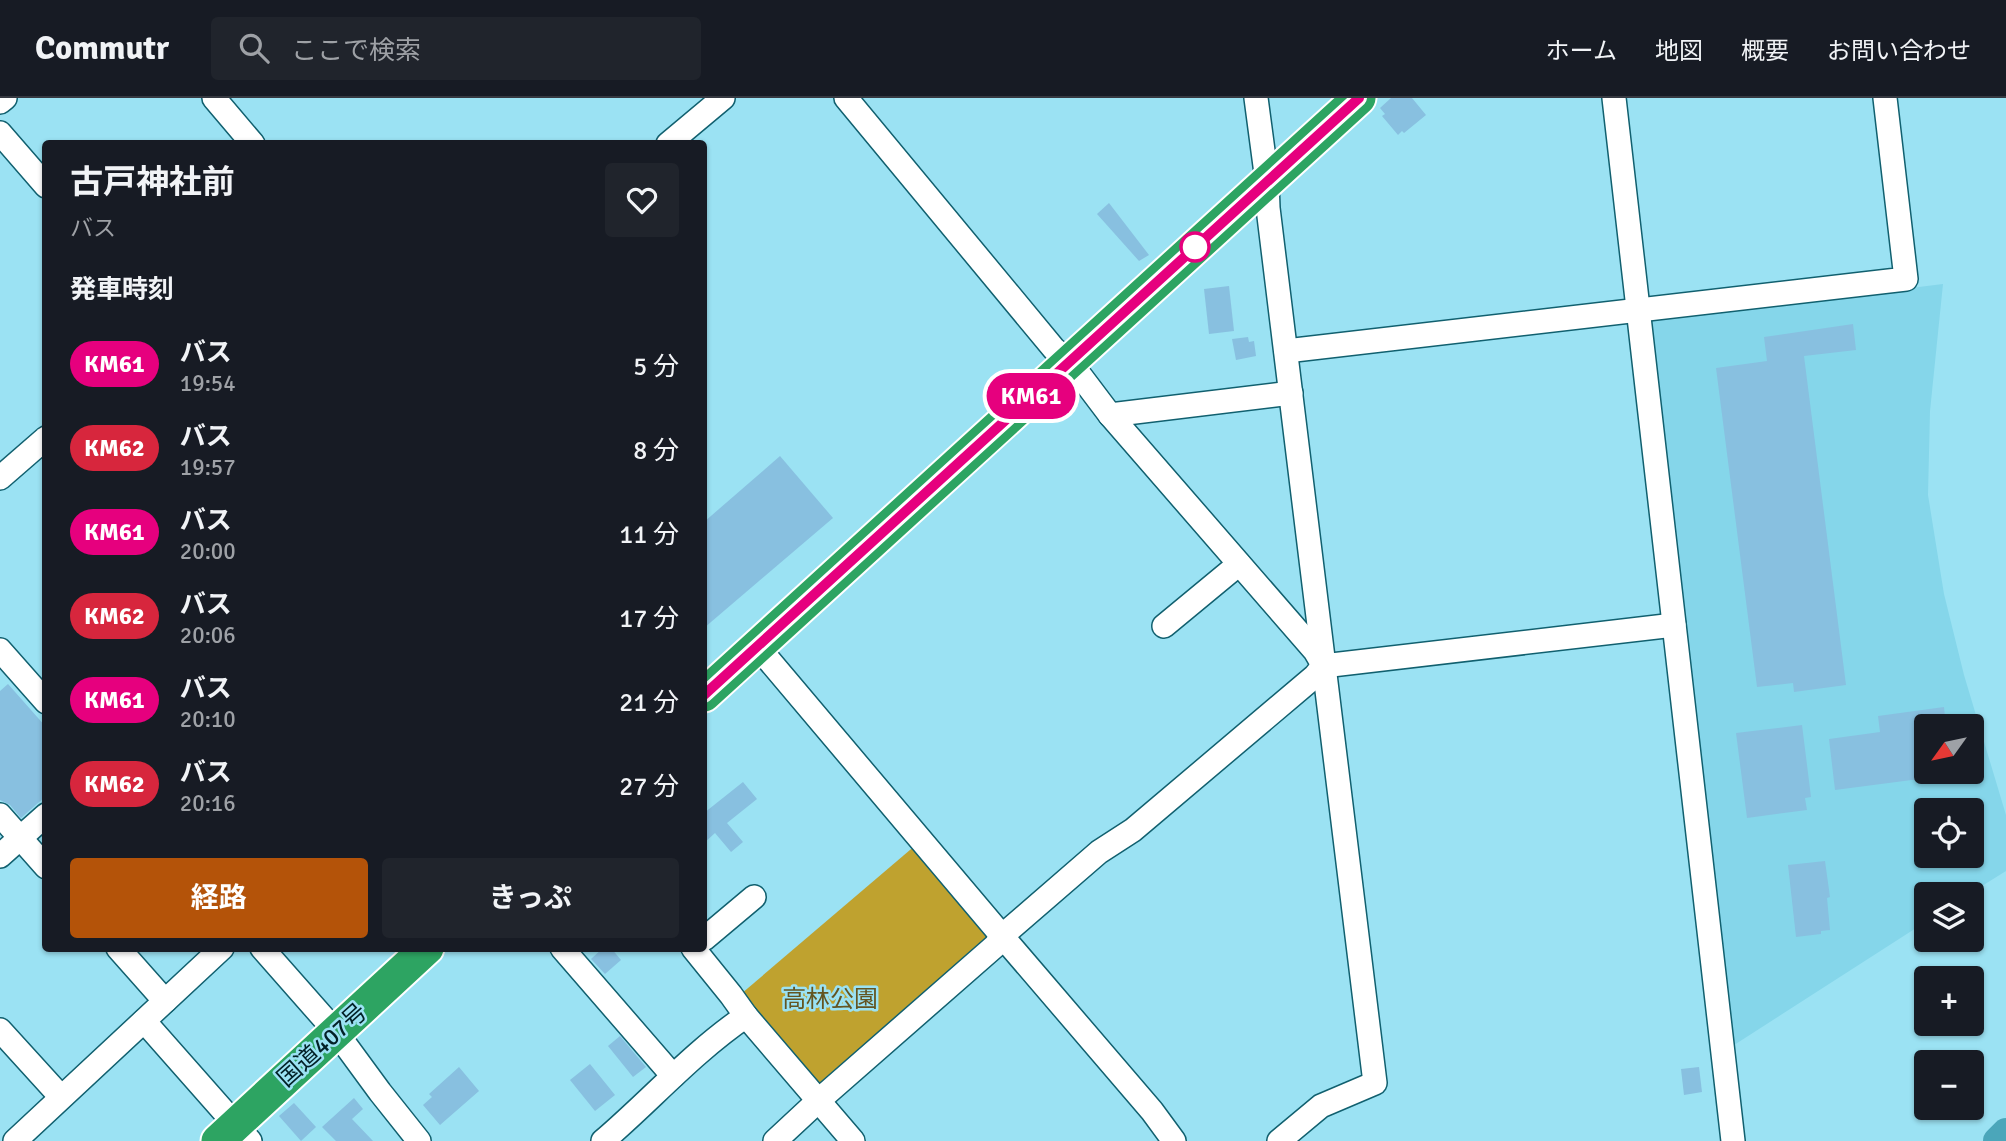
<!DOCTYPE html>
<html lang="ja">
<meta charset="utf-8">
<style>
body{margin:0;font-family:Signika,"Noto Sans JP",sans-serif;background:#20242c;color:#f1f3f6;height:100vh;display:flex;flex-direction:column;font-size:26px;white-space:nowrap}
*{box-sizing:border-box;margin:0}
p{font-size:23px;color:#9ea1a6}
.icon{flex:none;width:38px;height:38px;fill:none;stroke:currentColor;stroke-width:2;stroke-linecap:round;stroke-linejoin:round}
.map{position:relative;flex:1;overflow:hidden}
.drawer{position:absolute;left:42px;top:42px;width:665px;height:812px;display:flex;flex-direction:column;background:#171b24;border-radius:7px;box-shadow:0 2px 5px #0004}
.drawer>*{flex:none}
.badge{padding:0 14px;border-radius:23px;font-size:24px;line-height:46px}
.needle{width:46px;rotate:237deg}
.controls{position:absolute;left:1914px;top:616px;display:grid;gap:14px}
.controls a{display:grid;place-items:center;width:70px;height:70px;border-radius:7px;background:#171b24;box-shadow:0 2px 5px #0004;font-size:35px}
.map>.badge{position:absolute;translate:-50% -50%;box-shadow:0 0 0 4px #fff}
h2{padding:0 28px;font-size:26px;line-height:63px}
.round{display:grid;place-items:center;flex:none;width:74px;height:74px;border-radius:7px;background:#20242c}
.head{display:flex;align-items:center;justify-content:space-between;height:119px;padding:0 28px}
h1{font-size:33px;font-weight:700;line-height:52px}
.primary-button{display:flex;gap:14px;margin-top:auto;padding:14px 28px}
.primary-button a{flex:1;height:80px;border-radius:7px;background:#b45309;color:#fff;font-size:28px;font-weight:700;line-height:80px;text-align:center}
.primary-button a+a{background:#20242c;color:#f1f3f6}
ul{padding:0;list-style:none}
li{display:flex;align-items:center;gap:21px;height:84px;padding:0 28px}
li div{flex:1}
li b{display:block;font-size:26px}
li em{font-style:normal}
li .badge{min-width:77px;font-weight:700;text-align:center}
header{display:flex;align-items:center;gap:42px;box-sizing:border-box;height:98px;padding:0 35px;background:#171b24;border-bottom:2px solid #363941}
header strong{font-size:33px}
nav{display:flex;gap:38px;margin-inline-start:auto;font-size:24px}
.search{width:490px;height:63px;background:#20242c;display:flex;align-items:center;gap:18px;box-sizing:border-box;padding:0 24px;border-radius:7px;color:#9ea1a6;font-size:26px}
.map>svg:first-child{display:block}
.built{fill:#85d6ea;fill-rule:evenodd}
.green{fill:#bfa22f}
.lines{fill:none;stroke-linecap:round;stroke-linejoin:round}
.river{stroke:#4ba6ba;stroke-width:28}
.building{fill:#88c0e0}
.minor-casing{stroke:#11606f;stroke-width:26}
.highway-casing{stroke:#fff;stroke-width:37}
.minor{stroke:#fff;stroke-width:23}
.highway{stroke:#2da462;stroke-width:33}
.line-casing{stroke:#fff;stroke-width:16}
.line{stroke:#e6007e;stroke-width:10}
.stop-dot{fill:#fff;stroke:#e6007e;stroke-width:3.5}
.labels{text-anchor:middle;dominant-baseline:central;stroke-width:5;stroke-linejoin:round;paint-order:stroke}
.park-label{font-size:24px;fill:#635521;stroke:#9be2f3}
.street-label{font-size:24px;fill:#022026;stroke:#9be2f3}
</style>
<header>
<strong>Commutr</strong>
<div class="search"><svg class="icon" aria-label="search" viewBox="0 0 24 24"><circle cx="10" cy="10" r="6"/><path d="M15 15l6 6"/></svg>ここで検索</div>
<nav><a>ホーム</a><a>地図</a><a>概要</a><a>お問い合わせ</a></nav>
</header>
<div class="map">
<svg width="2006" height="1043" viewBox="0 0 2006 1043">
<rect width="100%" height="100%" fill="#9be2f3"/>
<path class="built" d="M 1943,186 L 1930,313 L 1928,397 L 1944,496 L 1964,577 L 2006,717 L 2006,773 L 1969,796 L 1927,796 L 1927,823 L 1731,949 L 1648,228 L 1652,222 ZM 1927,628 L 1972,628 L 1972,674 L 1927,674 ZM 1927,712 L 1972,712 L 1972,758 L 1927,758 Z"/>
<polygon class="green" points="917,746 991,836 988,842 824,988 818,987 741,896"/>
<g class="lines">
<polyline class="river" points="1997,1043 2006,1034"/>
</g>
<g class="building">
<polygon points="1391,0 1412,0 1426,17 1404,35 1402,33 1398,37 1382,18 1385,16 1380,10"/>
<polygon points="1109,105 1149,157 1139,163 1097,116"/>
<polygon points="1229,188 1234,233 1209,236 1204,191"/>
<polygon points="1853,226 1856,252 1804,258 1846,587 1794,594 1793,585 1757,589 1716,270 1767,263 1764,239"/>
<polygon points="1248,239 1249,244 1254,243 1256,258 1236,262 1232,241"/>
<polygon points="780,358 833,420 704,530 704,424"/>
<polygon points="8,586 46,629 46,698 21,720 10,707 0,702 0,593"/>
<polygon points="1944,609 1946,628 1927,628 1927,658 1924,659 1927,680 1835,692 1829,641 1880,634 1878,618"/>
<polygon points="1802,627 1811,699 1805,700 1807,712 1747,720 1736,635"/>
<polygon points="743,684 757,701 727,725 743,744 731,754 715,735 704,745 704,715"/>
<polygon points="1825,763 1830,799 1827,800 1830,832 1821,833 1821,836 1796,839 1788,767"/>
<polygon points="603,850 611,850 621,862 605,876 591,861"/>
<polygon points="620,938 646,969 633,979 608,948"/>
<polygon points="590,966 615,997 595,1013 570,982"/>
<polygon points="459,969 479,993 440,1027 423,1007 432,999 429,996"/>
<polygon points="1699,969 1702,994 1684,997 1681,971"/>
<polygon points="354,1000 363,1011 352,1021 373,1043 336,1043 322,1029"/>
<polygon points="294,1005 316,1029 301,1043 279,1018"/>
</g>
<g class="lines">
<defs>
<g id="minor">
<polyline points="214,0 253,46"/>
<polyline points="846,0 1054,251 1070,264 1110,317 1315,553 1322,565"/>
<polyline points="1256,0 1267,83 1268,110 1375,985 1321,1008 1279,1043"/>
<polyline points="1614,0 1733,1043"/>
<polyline points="0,4 5,0"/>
<polyline points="0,35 46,88"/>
<polyline points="668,46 723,0"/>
<polyline points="1286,253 1906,181 1885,0"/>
<polyline points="1110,317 1291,295"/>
<polyline points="0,380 46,340"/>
<polyline points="1164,528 1239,466"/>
<polyline points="757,548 1002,838 1152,1013 1174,1043"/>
<polyline points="0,552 46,604"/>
<polyline points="0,717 46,769"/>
<polyline points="0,758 46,717"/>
<polyline points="704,841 754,799"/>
<polyline points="118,850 165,903"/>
<polyline points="262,850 336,934 380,994 419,1043"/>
<polyline points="562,850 673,978"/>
<polyline points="693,850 731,897 746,918 853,1043"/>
<polyline points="144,923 250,1043"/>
<polyline points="0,932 61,999"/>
<polyline points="15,1043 222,850"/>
<path d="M 603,1043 C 651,1002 693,954 746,918"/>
<polyline points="775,1043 818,1003 995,848 1002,838 1099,754 1133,732 1315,578 1323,568 1674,527"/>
</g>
<g id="highway">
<polyline points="704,597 1359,0"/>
<polyline points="218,1043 427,850"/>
</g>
</defs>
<use href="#minor" class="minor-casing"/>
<use href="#highway" class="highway-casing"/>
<use href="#minor" class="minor"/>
<use href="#highway" class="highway"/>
</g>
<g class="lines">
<defs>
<polyline id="line" points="704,597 1359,0"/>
</defs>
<use href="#line" class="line-casing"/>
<use href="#line" class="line"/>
</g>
<circle class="stop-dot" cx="1195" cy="149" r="14"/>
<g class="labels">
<g class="park-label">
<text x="830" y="901">高林公園</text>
</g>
<g class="street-label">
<text transform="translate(322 947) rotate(-42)">国道407号</text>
</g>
</g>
</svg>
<div class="controls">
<a><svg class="needle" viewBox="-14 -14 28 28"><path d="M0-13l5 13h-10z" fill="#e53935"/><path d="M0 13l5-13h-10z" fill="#9ea1a6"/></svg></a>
<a><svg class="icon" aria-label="locate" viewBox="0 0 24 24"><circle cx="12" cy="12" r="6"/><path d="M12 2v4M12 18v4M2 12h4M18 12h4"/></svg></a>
<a><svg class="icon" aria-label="layers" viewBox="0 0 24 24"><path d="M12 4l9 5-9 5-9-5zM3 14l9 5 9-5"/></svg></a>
<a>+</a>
<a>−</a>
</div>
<b class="badge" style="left:1031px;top:298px;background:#e6007e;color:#fff">KM61</b>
<section class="drawer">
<div class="head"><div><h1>古戸神社前</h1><p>バス</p></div><a class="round"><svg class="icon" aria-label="heart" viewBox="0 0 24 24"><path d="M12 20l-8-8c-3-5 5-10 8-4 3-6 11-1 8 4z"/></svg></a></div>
<h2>発車時刻</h2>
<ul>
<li><span class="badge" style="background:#e6007e;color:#fff">KM61</span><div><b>バス</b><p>19:54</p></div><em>5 分</em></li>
<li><span class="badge" style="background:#d7263d;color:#fff">KM62</span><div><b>バス</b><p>19:57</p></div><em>8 分</em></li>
<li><span class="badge" style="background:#e6007e;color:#fff">KM61</span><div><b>バス</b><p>20:00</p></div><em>11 分</em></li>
<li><span class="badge" style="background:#d7263d;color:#fff">KM62</span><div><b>バス</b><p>20:06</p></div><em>17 分</em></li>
<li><span class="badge" style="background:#e6007e;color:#fff">KM61</span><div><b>バス</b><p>20:10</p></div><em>21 分</em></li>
<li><span class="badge" style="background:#d7263d;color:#fff">KM62</span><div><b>バス</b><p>20:16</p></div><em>27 分</em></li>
</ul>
<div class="primary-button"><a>経路</a><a>きっぷ</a></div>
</section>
</div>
